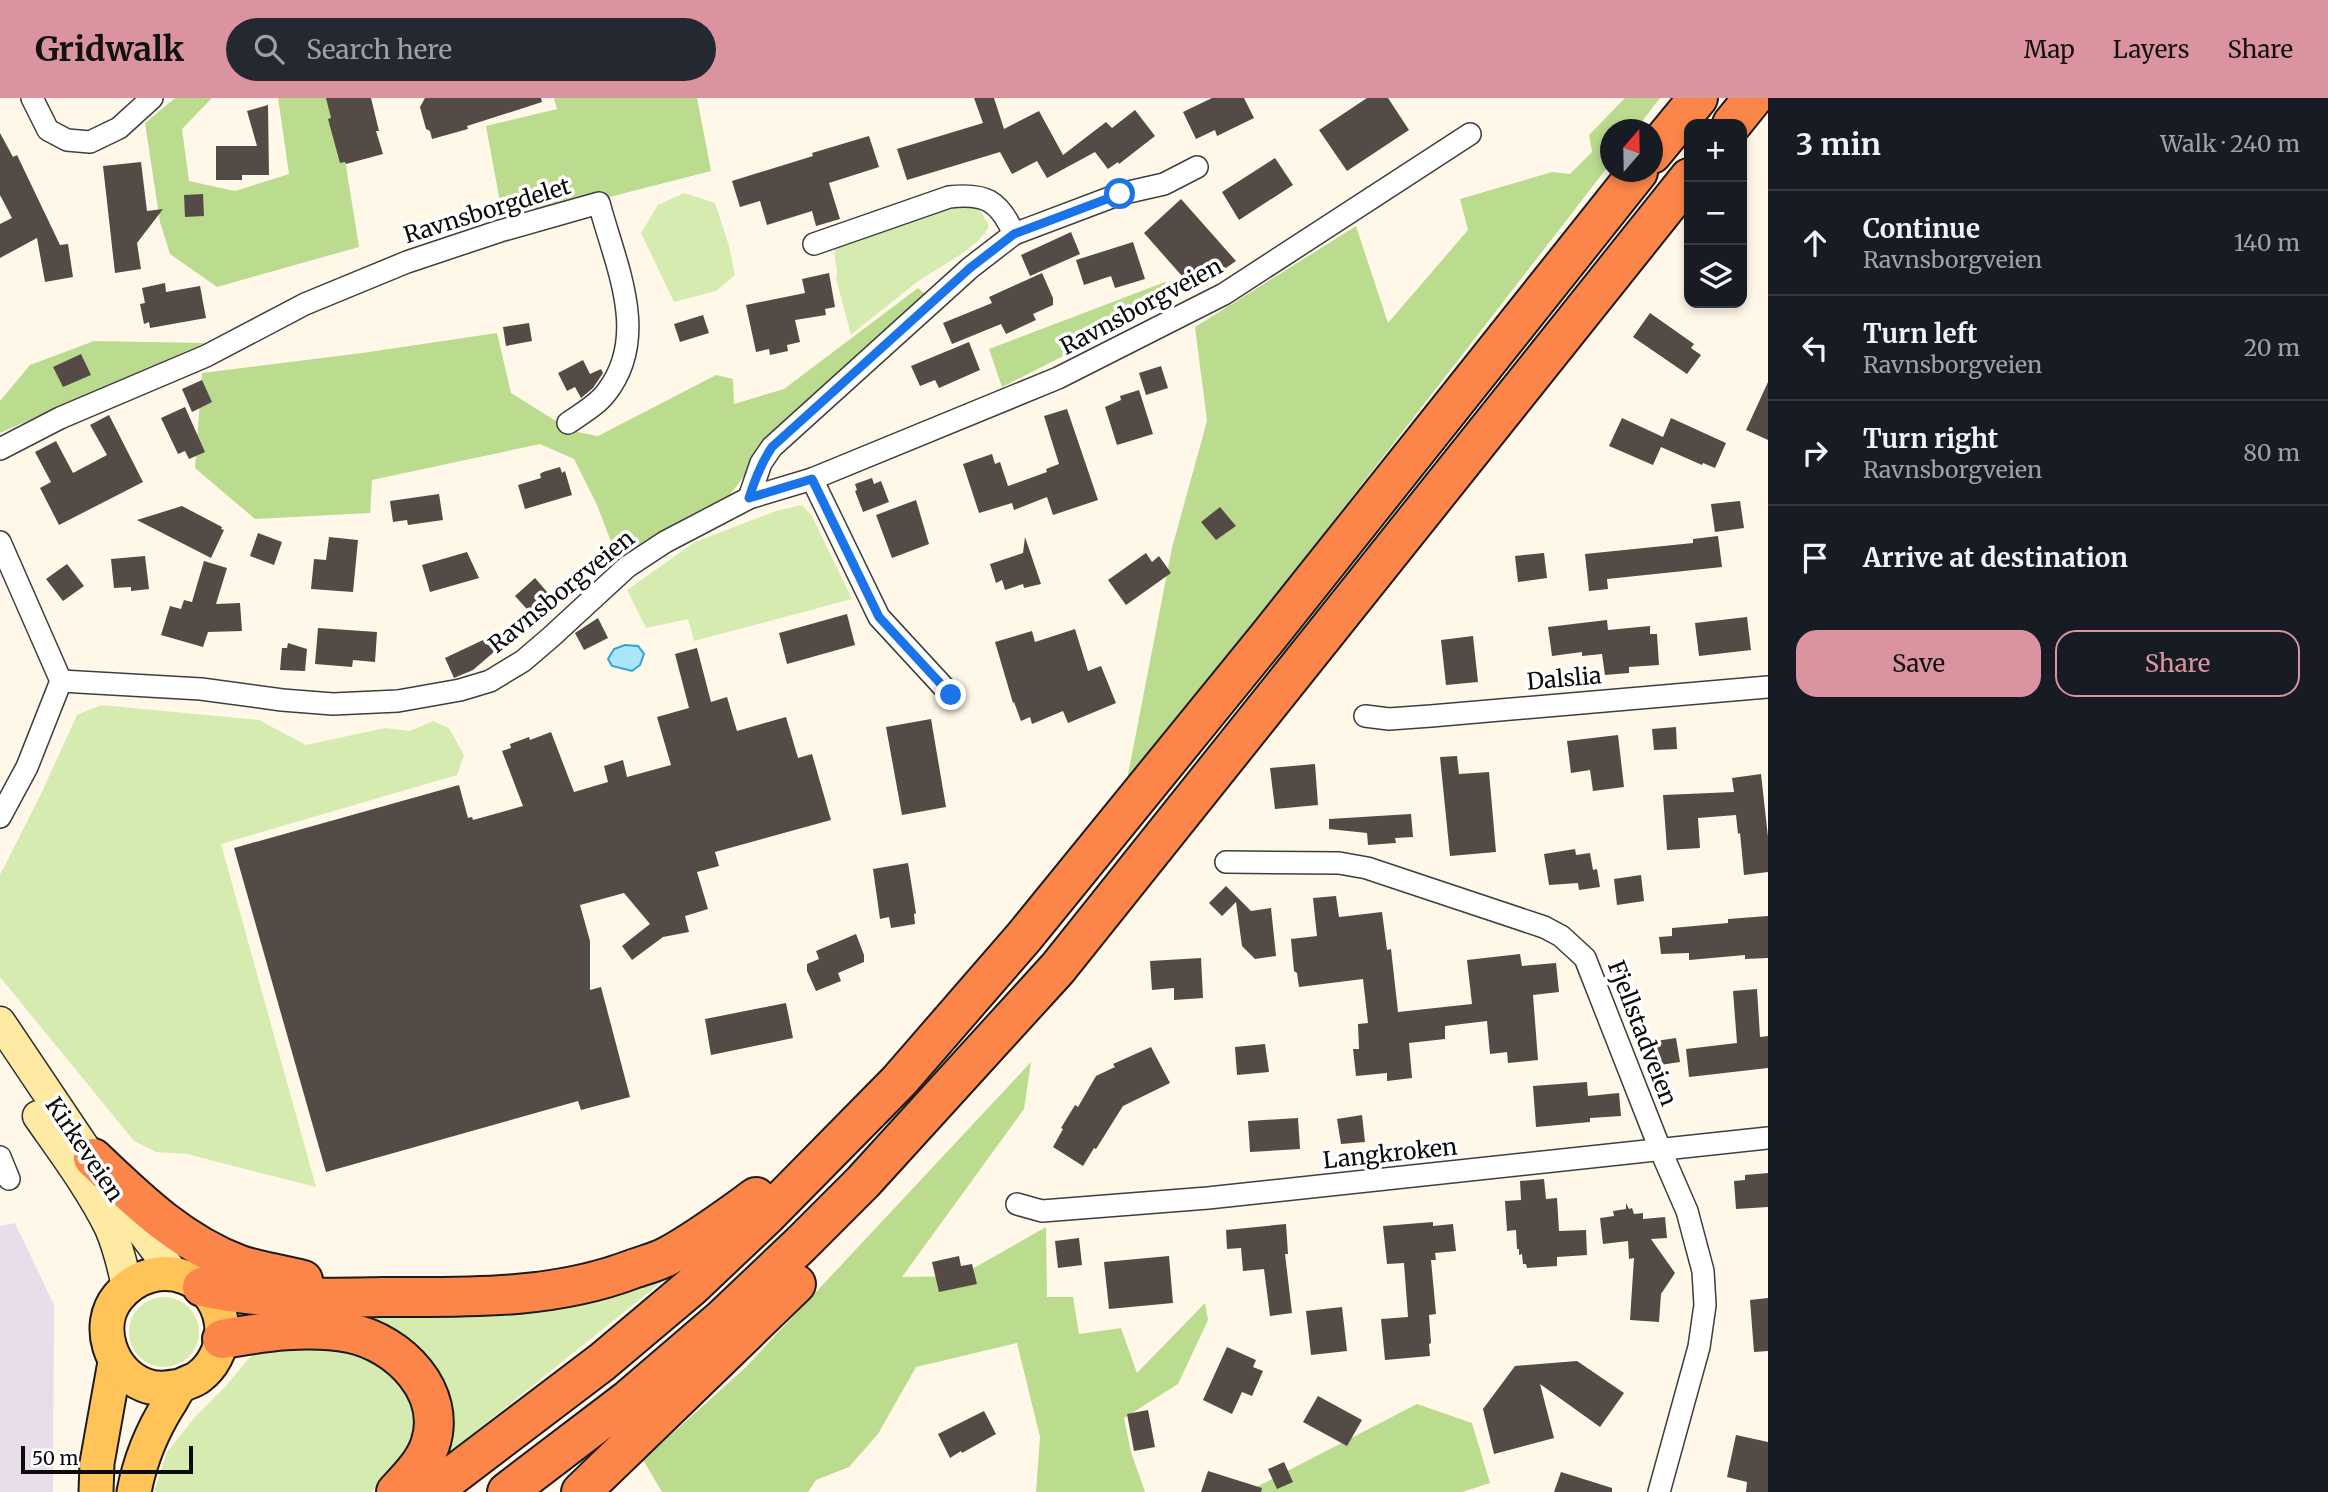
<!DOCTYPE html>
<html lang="en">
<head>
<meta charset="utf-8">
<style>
	body { margin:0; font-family:Merriweather,serif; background:#242831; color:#f1f3f6 }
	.controls { position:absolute; right:21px; top:21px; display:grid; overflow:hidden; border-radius:14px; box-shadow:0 4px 10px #0003 }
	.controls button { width:63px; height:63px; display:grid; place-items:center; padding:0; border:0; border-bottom:2px solid #363941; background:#171b24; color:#f1f3f6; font:35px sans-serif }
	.compass { position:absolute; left:1600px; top:21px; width:63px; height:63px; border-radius:50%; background:#171b24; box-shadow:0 4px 10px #0003; rotate:20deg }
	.scale { position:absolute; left:21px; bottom:18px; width:172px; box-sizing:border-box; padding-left:7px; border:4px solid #0b0b0b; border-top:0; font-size:19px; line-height:24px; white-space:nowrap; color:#0b0b0b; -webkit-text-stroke:5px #fff; paint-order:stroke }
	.stop { position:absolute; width:21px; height:21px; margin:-16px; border:5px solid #1a73e8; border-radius:50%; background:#fff }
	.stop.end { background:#1a73e8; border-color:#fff; box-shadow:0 2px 7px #0008 }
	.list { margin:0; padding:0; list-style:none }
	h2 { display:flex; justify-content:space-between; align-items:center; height:91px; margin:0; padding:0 28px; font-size:30px }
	h2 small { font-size:23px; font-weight:400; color:#9ea1a6 }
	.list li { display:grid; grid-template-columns:46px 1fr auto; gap:21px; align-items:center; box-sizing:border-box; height:105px; padding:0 28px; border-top:2px solid #363941 }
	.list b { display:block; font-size:26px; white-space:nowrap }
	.list p { margin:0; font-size:23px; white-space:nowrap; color:#9ea1a6 }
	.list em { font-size:23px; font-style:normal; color:#9ea1a6 }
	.actions { display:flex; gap:14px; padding:21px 28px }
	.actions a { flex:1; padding:16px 0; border:2px solid #db93a0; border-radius:21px; text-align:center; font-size:24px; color:#db93a0 }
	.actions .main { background:#db93a0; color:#111 }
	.icon { flex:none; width:38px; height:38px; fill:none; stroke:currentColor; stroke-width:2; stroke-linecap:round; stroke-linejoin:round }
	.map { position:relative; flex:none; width:1768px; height:1394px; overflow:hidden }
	header { display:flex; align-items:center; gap:42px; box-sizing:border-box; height:98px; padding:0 35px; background:#db93a0; color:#111 }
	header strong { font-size:33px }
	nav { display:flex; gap:38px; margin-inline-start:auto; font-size:24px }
	.search { width:490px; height:63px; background:#242831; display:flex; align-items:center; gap:18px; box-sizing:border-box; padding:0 24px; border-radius:38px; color:#9ea1a6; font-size:26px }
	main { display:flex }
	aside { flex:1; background:#171b24 }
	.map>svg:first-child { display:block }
	.industrial { fill:#e8deeb }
	.green { fill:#d5ebb0 }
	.forest { fill:#bbdc8f }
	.water { fill:#aae5f9; stroke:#2da5d4; stroke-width:2 }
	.building { fill:#544a46 }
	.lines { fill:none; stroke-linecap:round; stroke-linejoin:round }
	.street-casing { stroke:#3e3e3e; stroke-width:24 }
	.secondary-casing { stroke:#2d2d2d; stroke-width:33 }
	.primary-casing { stroke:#1c1c1c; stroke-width:37 }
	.highway-casing { stroke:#1c1c1c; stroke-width:42 }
	.street { stroke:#fff; stroke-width:21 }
	.secondary { stroke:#ffeaa3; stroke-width:30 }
	.primary { stroke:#ffc358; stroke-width:33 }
	.highway { stroke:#fc8649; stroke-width:38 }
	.route { stroke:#1a73e8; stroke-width:9 }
	.labels { text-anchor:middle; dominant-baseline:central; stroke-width:7; stroke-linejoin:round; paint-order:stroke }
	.street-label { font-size:23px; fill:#0b0b0b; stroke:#fff }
</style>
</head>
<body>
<header>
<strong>Gridwalk</strong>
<div class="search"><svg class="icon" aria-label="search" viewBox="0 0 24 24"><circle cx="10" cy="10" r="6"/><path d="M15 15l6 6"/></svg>Search here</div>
<nav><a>Map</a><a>Layers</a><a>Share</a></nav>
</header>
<main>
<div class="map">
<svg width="1768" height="1394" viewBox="0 0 1768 1394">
	<rect width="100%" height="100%" fill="#fff8e8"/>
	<path class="industrial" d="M15,1125L54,1207L53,1394H0V1128Z"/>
	<g class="green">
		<path d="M684,95L715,105L729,148L735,177L716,193L674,204L641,135L658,107Z"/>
		<path d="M963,107L978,108L989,128C978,151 936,170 916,185C894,202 872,220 851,237L836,181C840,169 831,160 836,147Z"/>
		<path d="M802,407L812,418L852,501L694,543L688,521L646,530L627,492L695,444L776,413Z"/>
		<path d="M101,607L259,622L306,647L385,630L410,633L433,623L449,630L464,657L457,677L221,746L316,1089L187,1056L156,1054L134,1043L0,879V777L40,698L77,617Z"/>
		<path d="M675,1173L444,1359L440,1349L364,1222L366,1217Z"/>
		<circle cx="164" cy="1234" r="35"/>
		<path d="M302,1247C320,1249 349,1250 365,1257C383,1265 404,1282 411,1301C420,1326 406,1363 388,1381C383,1386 377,1390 371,1394H154L167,1354L195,1319L226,1288L250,1259L260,1253Z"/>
	</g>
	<g class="forest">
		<path d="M175,0H212L182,31L189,83L235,93L289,76L278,0H335L359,149L217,189L170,156L160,124L145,25Z"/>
		<path d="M554,0H697L711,73L504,126L486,28L557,11Z"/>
		<path d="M1625,0H1660L1636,31L1610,32V66L1125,692L1172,450L1207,323L1195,229L1356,128L1388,225L1468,132L1460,101L1552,74L1570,76L1592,54L1589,37Z"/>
		<path d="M1165,184L1174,202L1002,289L989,251Z"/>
		<path d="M918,190L926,197L765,343L742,381L728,399L710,411L667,431L622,457H616L597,407L574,361L540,346L372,382L370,415L255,421L195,370L202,275L362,255L497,235L511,295L572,333L598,338L716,277L733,281L734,306L784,291Z"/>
		<path d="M94,243L205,245L0,335V303L30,267Z"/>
		<path d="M1031,964L1024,1011L902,1179L960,1178L1046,1129L1047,1199H1073L1079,1236L1121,1230L1137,1275L1205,1205L1208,1222L1178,1286L1124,1320L1131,1354L1145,1394H1036L1040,1339L1017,1245L916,1269L878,1336L849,1369L816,1382L808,1394H662L643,1362L745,1270Z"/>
		<path d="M1417,1306L1472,1325L1490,1385L1462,1394H1247Z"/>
	</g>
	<path class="water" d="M625,547L638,548L644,556L640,567L632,573L612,568L608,561L614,551Z"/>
	<g class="building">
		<path d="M326,0H371L379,33H376L383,56L346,66L345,64L340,65L328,21L331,20Z"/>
		<path d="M425,0H541L542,4L467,28L468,31L432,41L430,33L426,31L420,9Z"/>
		<path d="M974,0H994L1004,31L1039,13L1063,57L1106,24L1112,30L1135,12L1155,38L1119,66L1118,64L1108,71L1095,54L1047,80L1037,63L1012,76L1000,54L907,82L897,51L983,25Z"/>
		<path d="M1212,0H1244L1254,20L1217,38L1215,32L1196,41L1183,14Z"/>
		<path d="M1367,0H1388L1409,32L1347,73L1319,32Z"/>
		<path d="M268,7L269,77H242V82H216V48H257L247,13Z"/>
		<path d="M0,35L13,59L17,57L60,147L68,146L73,179L45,184L37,140L0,160V126L12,120L0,97Z"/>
		<path d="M869,38L879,69L829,85L840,121L816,128L812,113L767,127L760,103L740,109L732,83L813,58L812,55Z"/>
		<path d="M1275,60L1293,87L1239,122L1222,94Z"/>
		<path d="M141,64L147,113L163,111L137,145L141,171L115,175L103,68Z"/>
		<path d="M203,96L204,118L185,119L184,97Z"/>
		<path d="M1181,101L1236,163L1220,174L1182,178L1144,135Z"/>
		<path d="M1071,134L1080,156L1030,178L1021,157Z"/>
		<path d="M1133,144L1145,181L1115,190L1111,178L1084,187L1076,162Z"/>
		<path d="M829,175L835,209L825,211L826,217L795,222L800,244L787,247L788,253L770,257L769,251L756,254L746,207L805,195L802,181Z"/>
		<path d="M1042,175L1053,200V207L1033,216L1036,222L1006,236L1001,226L952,246L943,225L992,205L989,199Z"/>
		<path d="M165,185L166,194L200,188L206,220L150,230L149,224L144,226L140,206L145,205L142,190Z"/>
		<path d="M1650,215L1694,246L1691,250L1701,257L1687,276L1633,239Z"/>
		<path d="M703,217L709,235L680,244L674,226Z"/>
		<path d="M529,225L532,243L506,248L503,229Z"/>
		<path d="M969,244L980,272L939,290L935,282L920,288L911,268Z"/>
		<path d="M81,256L91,277L63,289L53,269Z"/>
		<path d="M583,262L590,276L601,271L603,275L593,290L581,300L575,289L567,293L558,275Z"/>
		<path d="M1161,268L1168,290L1146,297L1139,275Z"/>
		<path d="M202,282L212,304L192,314L182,291Z"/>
		<path d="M1768,284V342L1746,332Z"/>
		<path d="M1139,292L1153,336L1117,347L1105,309L1121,302L1120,298Z"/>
		<path d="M185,309L205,354L189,361L185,353L178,356L161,320Z"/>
		<path d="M1067,311L1098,402L1053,417L1047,399L1014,412L1012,405L979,415L963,366L992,356L995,366L1000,364L1008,388L1047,374L1046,371L1059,366L1044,318Z"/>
		<path d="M109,317L143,384L59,427L40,390L51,384L35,354L56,343L73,375L107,357L90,327Z"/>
		<path d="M1622,320L1663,339L1671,320L1726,345L1715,370L1703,365L1702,367L1661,349L1653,367L1609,348Z"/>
		<path d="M560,369L562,375L565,373L572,397L525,411L518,387L541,380L540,376L543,374Z"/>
		<path d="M872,380L874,386L881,383L889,404L863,414L855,393L857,392L855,386Z"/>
		<path d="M439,396L443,422L408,427L407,422L393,424L390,403Z"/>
		<path d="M916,402L929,446L892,460L876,417Z"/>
		<path d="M1740,403L1744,430L1715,434L1711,406Z"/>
		<path d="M182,408L222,429L221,431L224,432L211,460L137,422Z"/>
		<path d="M1220,409L1236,428L1216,442L1201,424Z"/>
		<path d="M258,435L282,444L274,467L250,458Z"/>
		<path d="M1718,438L1722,469L1607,481L1608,491L1589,493L1585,456L1693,445V441Z"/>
		<path d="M329,439L358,442L353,494L311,491L314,461L326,462Z"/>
		<path d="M1025,439L1041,486L1024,490L1023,486L1005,492L1002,482L996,485L990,466L1023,455Z"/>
		<path d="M467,454L479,480L430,494L422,467Z"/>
		<path d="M1146,455L1152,464L1159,458L1171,475L1126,507L1108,482Z"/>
		<path d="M1544,455L1547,480L1518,484L1515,458Z"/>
		<path d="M145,458L149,491L131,493V489L114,490L111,461Z"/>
		<path d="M204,463L227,470L216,506L240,505L242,533L208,534L203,549L161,537L170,508L181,511L184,502L192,504Z"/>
		<path d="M67,466L84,488L63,503L46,481Z"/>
		<path d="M535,480L554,502L534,519L515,498Z"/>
		<path d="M847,516L855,547L787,566L779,535Z"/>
		<path d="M1747,519L1751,552L1699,558L1695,525Z"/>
		<path d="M598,520L608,540L584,552L575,535Z"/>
		<path d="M1607,522L1608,532L1650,528V536H1657L1659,567L1629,569V575L1605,577L1602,556L1582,558V554L1552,558L1548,529Z"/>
		<path d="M519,525L522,530L473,572L454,580L445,560Z"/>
		<path d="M318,530L377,534L375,564L353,562L352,569L315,566Z"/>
		<path d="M1075,531L1088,573L1101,568L1116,605L1068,625L1063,613L1032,626L1030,619L1021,623L1014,604L1013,605L995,544L1032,533L1035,544Z"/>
		<path d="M1473,538L1478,584L1446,587L1441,542Z"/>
		<path d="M288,545L307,551L305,573L280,572L282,550H287Z"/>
		<path d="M697,550L711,604L727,599L737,633L786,619L798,660L812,656L831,722L715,754L719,768L697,774L708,811L685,818L689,834L663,839L632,862L622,848L650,826L624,795L580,807L590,843V892L601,889L630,999L581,1012L578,1003L326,1074L234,750L459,687L468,720L472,719L473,722L523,708L502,653L511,650L510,646L529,639L530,642L551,634L574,694L608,684L604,668L623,662L627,679L671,667L657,619L689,610L675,556Z"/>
		<path d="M931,621L946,709L902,717L886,629Z"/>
		<path d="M1676,629L1677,651L1654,652L1652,631Z"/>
		<path d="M1618,637L1624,689L1593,693L1590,672L1571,675L1567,643Z"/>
		<path d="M1457,658L1459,676L1489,674L1496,754L1450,758L1440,659Z"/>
		<path d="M1315,666L1318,707L1275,711L1270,670Z"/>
		<path d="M1761,676L1768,739V774L1744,777L1740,735L1738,736L1736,717L1698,720L1700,750L1667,752L1663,697L1734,694L1732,680Z"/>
		<path d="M1411,716L1413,739L1395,740L1396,745L1368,747L1367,735L1329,731V721Z"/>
		<path d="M1575,751L1576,757L1590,755L1593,772L1597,771L1600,789L1579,792L1578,785L1549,787L1544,756Z"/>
		<path d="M908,765L916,815L914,816L915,826L891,830L889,819L880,821L873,771Z"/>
		<path d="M1641,777L1644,803L1617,807L1614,781Z"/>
		<path d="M1226,788L1251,813L1271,810L1276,858L1255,861L1242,848L1236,804L1222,818L1209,805Z"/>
		<path d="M1336,798L1339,819L1382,814L1387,852L1391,851L1398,914L1472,906L1467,862L1520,856L1522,868L1556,865L1559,894L1533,897L1538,962L1508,965L1507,954L1490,956L1487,923L1445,928V941L1409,945L1412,980L1387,983V975L1356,978L1353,951H1359L1358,926L1368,925L1363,881L1299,889L1297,875L1294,873L1291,841L1317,838L1313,800Z"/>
		<path d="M1768,818V860L1745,861V857L1689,862V855L1661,856L1659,839L1672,838V830L1728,825V821Z"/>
		<path d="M856,836L864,857V864L838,875L841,883L816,893L807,873V866L819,861L816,853Z"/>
		<path d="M1201,860L1203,900L1174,902V890L1152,892L1150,863Z"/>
		<path d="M1757,891L1760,939L1768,938V970L1689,979L1686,951L1737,945L1733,893Z"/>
		<path d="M786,905L793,940L711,957L705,921Z"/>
		<path d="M1676,940L1680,964L1653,968L1649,944Z"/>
		<path d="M1265,946L1269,974L1237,977L1235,949Z"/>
		<path d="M1151,949L1170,985L1123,1008L1096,1051L1094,1050L1083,1068L1053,1049L1063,1031L1061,1030L1075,1007L1078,1009L1096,978L1115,969L1113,966Z"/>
		<path d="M1587,984L1588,998L1619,995L1621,1018L1590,1020V1024L1536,1029L1533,988Z"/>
		<path d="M1362,1017L1365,1044L1341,1046L1337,1021Z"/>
		<path d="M1298,1020L1300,1051L1250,1054L1248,1023Z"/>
		<path d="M1768,1075V1109L1736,1111L1734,1083L1745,1082V1077Z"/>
		<path d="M1544,1081L1546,1101L1557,1100L1559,1133L1586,1132L1587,1157L1557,1159V1168L1527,1170L1526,1166H1523L1522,1156L1519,1157V1151H1517L1516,1132L1507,1133L1505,1103L1521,1102L1520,1083Z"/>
		<path d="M1626,1105L1629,1111L1632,1110L1634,1116L1643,1115V1121L1665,1119L1667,1140L1651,1141L1675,1175L1661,1196L1659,1224L1630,1222L1634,1160L1629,1161L1628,1143L1603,1146L1600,1120L1614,1118L1613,1113L1626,1111Z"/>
		<path d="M1433,1124V1128L1453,1126L1456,1153L1435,1155L1436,1162H1431L1436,1216L1429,1217L1431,1245L1429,1246L1430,1258L1385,1262L1381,1221L1408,1219L1404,1165L1387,1166L1383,1128Z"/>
		<path d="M1286,1126L1288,1156H1285L1292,1215L1270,1218L1264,1171L1243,1173L1241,1150L1227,1151L1226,1132Z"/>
		<path d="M1079,1140L1082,1167L1058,1170L1055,1143Z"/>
		<path d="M959,1158L961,1168L972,1166L977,1186L939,1194L932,1164Z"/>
		<path d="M1169,1158L1173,1205L1109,1211L1104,1164Z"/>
		<path d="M1768,1200V1253L1754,1254L1750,1202Z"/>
		<path d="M1342,1209L1347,1253L1311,1257L1306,1213Z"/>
		<path d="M1227,1249L1256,1262L1253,1269L1263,1273L1252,1298L1242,1294L1232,1316L1203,1302Z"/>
		<path d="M1577,1263L1624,1295L1600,1329L1540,1286L1554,1340L1494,1356L1483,1311L1515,1268Z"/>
		<path d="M1318,1298L1362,1322L1347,1348L1303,1324Z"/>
		<path d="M1148,1312L1155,1349L1134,1353L1127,1316Z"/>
		<path d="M984,1313L996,1336L962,1355L961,1353L950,1360L938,1336Z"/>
		<path d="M1736,1337L1768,1344V1394H1746L1747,1384L1727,1379Z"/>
		<path d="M1284,1364L1293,1384L1277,1391L1268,1371Z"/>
		<path d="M1208,1373L1262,1390L1261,1394H1201Z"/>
		<path d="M1561,1374L1612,1390V1394H1554Z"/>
	</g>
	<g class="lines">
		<g class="street-casing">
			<g id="street">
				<path d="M32,0L48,32L67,42L90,44L119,30L152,0"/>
				<path d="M814,146L949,99C985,95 999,102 1014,136"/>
				<path d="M0,351L60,320L206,258L305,206L407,164L500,133L599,105C615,166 651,238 606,295C597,307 581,316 568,325"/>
				<path d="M812,381L879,519L951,597"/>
				<path d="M749,400L761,365L772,349L970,170L1014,136L1120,96L1164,86L1197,69"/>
				<path d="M0,444L61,583L27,669L0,719"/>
				<path d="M61,583L201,591L282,602L333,606L398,603L460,592L490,583L523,563L551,539L627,469L665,444L749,400L812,381L1058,280L1224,196L1470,36"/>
				<path d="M1365,618L1389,621L1431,618L1768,589"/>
				<path d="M1226,764L1339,765L1367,770L1544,829L1561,838L1585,860L1660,1051L1687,1113L1703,1173L1705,1207L1699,1249L1659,1394"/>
				<path d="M0,1059L9,1081"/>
				<path d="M1017,1106L1042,1113L1208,1100L1768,1040"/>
			</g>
		</g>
		<g class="secondary-casing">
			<g id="secondary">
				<path d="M0,924L131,1119L174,1176"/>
				<path d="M38,1018C63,1054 91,1091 110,1130C118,1149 123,1169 127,1189"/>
			</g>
		</g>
		<g class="primary-casing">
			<g id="primary">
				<path d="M96,1394L97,1365L115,1264"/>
				<path d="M134,1394C140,1362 152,1333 169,1306C173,1300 176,1292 181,1288C186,1284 195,1283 200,1278C212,1269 221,1252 222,1237C224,1178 155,1154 118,1199C95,1227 110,1274 144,1287C156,1292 168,1290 180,1288"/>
			</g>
		</g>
		<g class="highway-casing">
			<g id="highway">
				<path d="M1732,26L1753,0"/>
				<path d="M1652,56L1698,0"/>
				<path d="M93,1060C138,1103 181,1145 240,1167C261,1174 282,1176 303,1182"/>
				<path d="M202,1189C262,1202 321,1200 382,1199C467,1199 552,1202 633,1171C644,1167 657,1164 668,1158C699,1141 727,1120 756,1099"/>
				<path d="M222,1241C264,1234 307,1227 350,1235C399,1245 448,1294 430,1347C424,1365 409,1380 396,1394"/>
				<path d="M431,1394L602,1264L691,1189L767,1117L899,983L1024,839L1268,539L1638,74"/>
				<path d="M507,1394L629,1301L721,1222L801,1146L863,1084L1058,870L1689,80"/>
				<path d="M581,1394L796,1186"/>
			</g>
		</g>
		<use href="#street" class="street"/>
		<use href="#secondary" class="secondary"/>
		<use href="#primary" class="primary"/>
		<use href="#highway" class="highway"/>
	</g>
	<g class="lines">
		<path class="route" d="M951,597L879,519L812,381L749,400C755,381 761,365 772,349L970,170L1014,136L1120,96"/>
	</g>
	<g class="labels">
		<g class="street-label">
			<text transform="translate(487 112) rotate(-17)">Ravnsborgdelet</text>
			<text transform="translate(1141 208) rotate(-28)">Ravnsborgveien</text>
			<text transform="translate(561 493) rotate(-39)">Ravnsborgveien</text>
			<text transform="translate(1564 580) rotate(-5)">Dalslia</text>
			<text transform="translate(1643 935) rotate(69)">Fjellstadveien</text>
			<text transform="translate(85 1051) rotate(56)">Kirkeveien</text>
			<text transform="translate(1390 1055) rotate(-6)">Langkroken</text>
		</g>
	</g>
</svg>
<div class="controls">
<button>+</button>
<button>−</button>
<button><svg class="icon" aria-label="layers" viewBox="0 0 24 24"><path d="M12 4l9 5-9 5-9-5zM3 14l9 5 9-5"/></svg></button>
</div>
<svg class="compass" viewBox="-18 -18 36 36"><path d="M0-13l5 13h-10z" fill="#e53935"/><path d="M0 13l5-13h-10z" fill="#9ea1a6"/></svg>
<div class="scale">50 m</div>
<div class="stop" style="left:1120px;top:96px"></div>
<div class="stop end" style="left:951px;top:597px"></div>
</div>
<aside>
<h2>3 min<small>Walk · 240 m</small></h2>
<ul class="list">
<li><svg class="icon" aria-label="ahead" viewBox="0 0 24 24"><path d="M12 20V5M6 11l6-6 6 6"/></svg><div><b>Continue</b><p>Ravnsborgveien</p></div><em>140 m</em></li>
<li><svg class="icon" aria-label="left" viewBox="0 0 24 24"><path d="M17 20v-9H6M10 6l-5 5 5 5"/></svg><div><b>Turn left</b><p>Ravnsborgveien</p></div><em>20 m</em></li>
<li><svg class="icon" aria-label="right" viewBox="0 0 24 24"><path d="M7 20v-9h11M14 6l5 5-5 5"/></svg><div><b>Turn right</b><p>Ravnsborgveien</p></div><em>80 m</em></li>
<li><svg class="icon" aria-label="arrive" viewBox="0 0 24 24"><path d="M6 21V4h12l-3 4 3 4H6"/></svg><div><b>Arrive at destination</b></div></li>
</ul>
<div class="actions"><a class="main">Save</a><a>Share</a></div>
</aside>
</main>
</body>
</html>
